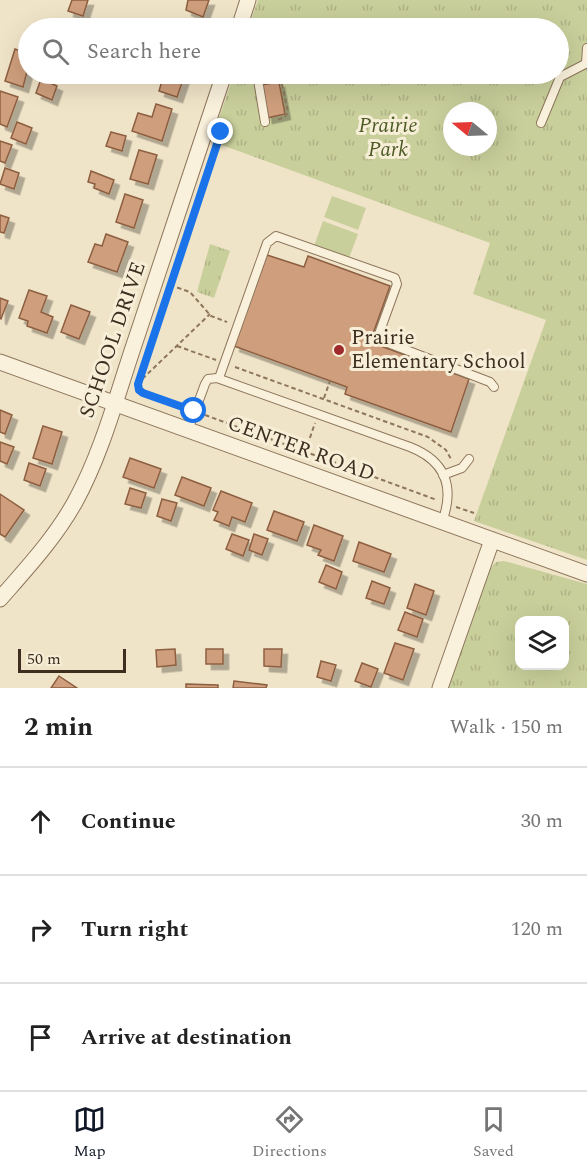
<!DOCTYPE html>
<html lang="en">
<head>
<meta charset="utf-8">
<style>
	body { margin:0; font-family:Spectral,serif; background:#f2f2f2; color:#222 }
	.controls { position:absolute; right:18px; bottom:18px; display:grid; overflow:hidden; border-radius:12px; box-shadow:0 6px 24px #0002 }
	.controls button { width:54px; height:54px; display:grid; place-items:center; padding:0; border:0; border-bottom:2px solid #e0e0e0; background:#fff; color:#222; font:30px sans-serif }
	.compass { position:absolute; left:443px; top:102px; width:54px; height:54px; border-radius:50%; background:#fff; box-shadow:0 6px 24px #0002; rotate:289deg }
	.scale { position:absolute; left:18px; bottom:15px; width:108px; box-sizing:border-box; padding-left:6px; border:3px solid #3d2e20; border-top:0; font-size:16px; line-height:21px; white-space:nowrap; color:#3d2e20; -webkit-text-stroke:4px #f7eed8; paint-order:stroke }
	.stop { position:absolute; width:18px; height:18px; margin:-14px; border:4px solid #1a73e8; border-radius:50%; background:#fff }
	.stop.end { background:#1a73e8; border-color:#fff; box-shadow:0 2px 6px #0008 }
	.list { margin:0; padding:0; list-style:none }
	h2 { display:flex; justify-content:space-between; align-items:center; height:78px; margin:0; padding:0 24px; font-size:26px }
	h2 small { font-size:20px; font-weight:400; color:#767676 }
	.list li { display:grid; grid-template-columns:39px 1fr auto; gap:18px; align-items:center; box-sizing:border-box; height:108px; padding:0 24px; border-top:2px solid #e0e0e0 }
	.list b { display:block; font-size:22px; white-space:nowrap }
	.list em { font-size:20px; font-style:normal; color:#767676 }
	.icon { flex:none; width:33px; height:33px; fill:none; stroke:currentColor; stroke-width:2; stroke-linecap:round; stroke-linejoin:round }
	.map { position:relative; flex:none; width:587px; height:688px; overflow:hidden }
	.search { position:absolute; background:#fff; box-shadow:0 6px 24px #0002; left:18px; right:18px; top:18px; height:66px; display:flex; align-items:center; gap:15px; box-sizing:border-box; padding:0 21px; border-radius:33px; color:#767676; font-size:22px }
	.sheet { height:402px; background:#fff }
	nav { display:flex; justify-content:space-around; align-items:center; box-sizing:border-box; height:84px; border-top:2px solid #e0e0e0; background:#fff; font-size:16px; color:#767676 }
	nav a { display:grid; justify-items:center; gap:3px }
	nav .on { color:#111827 }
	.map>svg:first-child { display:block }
	.grass { fill:#c9cf9b }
	.park { fill:url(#park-tufts); fill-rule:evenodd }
	.building { fill:#cf9f7d; stroke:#8d5f41; stroke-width:1.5; filter:url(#shadow) }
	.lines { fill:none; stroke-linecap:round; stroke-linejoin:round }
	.lane-casing { stroke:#8d765c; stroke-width:10 }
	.street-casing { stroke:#8d765c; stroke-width:17 }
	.path { stroke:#8d765c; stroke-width:2; stroke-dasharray:4.5 3; stroke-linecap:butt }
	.lane { stroke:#faf1dc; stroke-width:8 }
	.street { stroke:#faf1dc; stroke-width:15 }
	.route { stroke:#1a73e8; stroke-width:8 }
	.poi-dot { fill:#9e2a2b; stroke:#f7eed8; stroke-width:2 }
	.labels { text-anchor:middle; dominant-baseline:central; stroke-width:6; stroke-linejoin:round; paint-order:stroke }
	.park-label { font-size:21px; font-style:italic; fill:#4d5a26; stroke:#f7eed8 }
	.poi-label { font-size:21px; fill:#3d2e20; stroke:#f7eed8; text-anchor:start }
	.street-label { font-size:21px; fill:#3d2e20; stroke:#f7eed8 }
</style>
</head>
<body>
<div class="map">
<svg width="587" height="688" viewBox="0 0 587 688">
	<defs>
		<pattern id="park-tufts" width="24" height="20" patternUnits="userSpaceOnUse" patternTransform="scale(1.5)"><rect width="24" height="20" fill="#c9cf9b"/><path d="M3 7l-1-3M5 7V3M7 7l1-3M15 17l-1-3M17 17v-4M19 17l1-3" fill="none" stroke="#aeb285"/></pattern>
		<filter id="shadow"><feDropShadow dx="5.5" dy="5.5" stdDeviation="0" flood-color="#0004"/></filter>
	</defs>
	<rect width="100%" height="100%" fill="#f0e4c8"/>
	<g class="grass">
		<path d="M332,196L366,208L358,230L324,217Z"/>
		<path d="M323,221L358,234L349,258L314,246Z"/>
	</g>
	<g class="park">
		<path d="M258,0H587V560L474,521L546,320L473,294L490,243L211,141L234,74H558V28H248ZM452,111H488V147H452Z"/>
		<path d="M210,244L230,251L214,298L197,292Z"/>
		<path d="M504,561L587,584V688H448L490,569L496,562ZM564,620V666H520V620Z"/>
	</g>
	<g class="building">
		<path d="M72,0H88L83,16L68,11Z"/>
		<path d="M188,0H209L203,17L186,10Z"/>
		<path d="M183,23L198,28H181Z"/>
		<path d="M15,49L28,54V68L23,87L5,81Z"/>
		<path d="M164,74H185L177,97L159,91Z"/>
		<path d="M41,79L57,86L52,100L36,93Z"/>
		<path d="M279,82L285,114L267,118L261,85Z"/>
		<path d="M0,91L18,97L7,127L0,124Z"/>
		<path d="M156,104L172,109L162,141L132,131L138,113L152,117Z"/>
		<path d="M17,122L32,128L26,144L11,138Z"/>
		<path d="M111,132L126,136L122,151L106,146Z"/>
		<path d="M0,141L12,145L5,163L0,161Z"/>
		<path d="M139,150L157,155L148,184L130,179Z"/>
		<path d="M5,168L19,173L14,189L0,184Z"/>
		<path d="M91,171L114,180L109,194L94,188L95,184L88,182Z"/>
		<path d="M125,194L143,200L134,228L116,222Z"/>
		<path d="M0,215L9,218L4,233L0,232Z"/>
		<path d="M106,234L128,242L117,272L88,262L95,244L102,246Z"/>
		<path d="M267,255L304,267L308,256L390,286L370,342L469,379L451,432L345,394L347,387L234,346Z"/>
		<path d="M29,290L47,296L41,312L53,317L47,333L27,326L28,321L19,318Z"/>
		<path d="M0,298L8,301L1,319L0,318Z"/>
		<path d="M71,305L90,312L79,339L61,332Z"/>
		<path d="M0,410L12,415L5,434L0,432Z"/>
		<path d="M43,426L62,432L52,464L33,458Z"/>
		<path d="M0,442L14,447L7,464L0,461Z"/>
		<path d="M130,458L161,469L154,488L123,477Z"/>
		<path d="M29,463L46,469L40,486L24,480Z"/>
		<path d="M182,477L211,488L204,506L175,495Z"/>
		<path d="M130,488L146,493L141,508L125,504Z"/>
		<path d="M221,491L252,503L245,522L232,517L229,526L214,520L218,512L213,510Z"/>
		<path d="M0,494L24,510L5,537L0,534Z"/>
		<path d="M162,499L177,503L171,521L157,516Z"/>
		<path d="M274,511L304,522L297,541L267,530Z"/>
		<path d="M314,525L343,536L334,561L318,555L321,550L307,545Z"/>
		<path d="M232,534L249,540L243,556L226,549Z"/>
		<path d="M254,534L268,539L262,555L249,550Z"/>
		<path d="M359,542L391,554L384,572L353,561Z"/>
		<path d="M326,565L342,572L336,589L319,582Z"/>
		<path d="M372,581L390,588L384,604L366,598Z"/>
		<path d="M415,584L434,591L426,615L407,608Z"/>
		<path d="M405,612L423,619L417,637L398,630Z"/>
		<path d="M395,643L414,649L403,680L384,673Z"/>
		<path d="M175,649L176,665L157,667L156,650Z"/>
		<rect x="206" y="649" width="17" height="15"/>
		<path d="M264,649H282L281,667L264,666Z"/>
		<path d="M321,661L336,665L331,681L317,677Z"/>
		<path d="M362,663L378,669L371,687L355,681Z"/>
		<path d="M59,676L77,688H51Z"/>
		<path d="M234,681L267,685L266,688H233Z"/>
		<path d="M186,684L218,685V688H186Z"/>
	</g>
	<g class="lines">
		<g class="lane-casing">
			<g id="lane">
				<path d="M586,63L587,48"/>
				<path d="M257,74L265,122"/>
				<path d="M541,123L560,77L587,63"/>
				<path d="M219,378L267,243L276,236L395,278L397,284L380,331V340L490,382L494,387"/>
				<path d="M188,430L205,384L208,379L217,378L410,447C446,461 455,487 442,522"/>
				<path d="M443,475L462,468L469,459"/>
			</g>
		</g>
		<g class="street-casing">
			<g id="street">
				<path d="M239,28L248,0"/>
				<path d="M0,362L587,574"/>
				<path d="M0,599C27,568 55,538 75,502C103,451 118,391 137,336C166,249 195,161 224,74"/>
				<path d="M440,688L492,540"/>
			</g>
		</g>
		<g class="path">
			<path d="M270,80H281L288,112L285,117L277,120"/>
			<path d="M170,285L190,292L211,316L227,322"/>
			<path d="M177,346L216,360"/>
			<path d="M235,367L428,437L446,450L452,461"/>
			<path d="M137,384L139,390L143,393L186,408"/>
			<path d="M137,384L210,314"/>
			<path d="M324,398L330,381"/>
			<path d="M205,415L437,500"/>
			<path d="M305,452L315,423"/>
			<path d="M456,507L474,513"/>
		</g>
		<use href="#lane" class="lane"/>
		<use href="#street" class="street"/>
	</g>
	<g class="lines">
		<path class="route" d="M194,411L143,393L139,390L138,384L221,132"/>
	</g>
	<circle class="poi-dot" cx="339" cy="350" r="6"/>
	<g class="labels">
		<g class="park-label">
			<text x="388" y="126">Prairie<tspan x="388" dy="24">Park</tspan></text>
		</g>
		<g class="poi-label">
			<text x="351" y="338">Prairie<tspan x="351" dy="24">Elementary School</tspan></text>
		</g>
		<g class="street-label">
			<text transform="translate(113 340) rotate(-71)">SCHOOL DRIVE</text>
			<text transform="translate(301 449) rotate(20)">CENTER ROAD</text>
		</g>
	</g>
</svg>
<div class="controls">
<button><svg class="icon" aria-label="layers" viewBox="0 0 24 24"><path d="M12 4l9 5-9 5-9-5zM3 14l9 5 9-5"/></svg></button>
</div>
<svg class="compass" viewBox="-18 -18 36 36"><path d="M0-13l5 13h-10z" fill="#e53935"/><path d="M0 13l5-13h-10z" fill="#767676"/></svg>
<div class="scale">50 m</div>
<div class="stop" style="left:194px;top:411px"></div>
<div class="stop end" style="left:221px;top:132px"></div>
<div class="search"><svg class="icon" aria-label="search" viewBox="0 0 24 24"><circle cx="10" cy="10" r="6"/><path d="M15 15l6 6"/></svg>Search here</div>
</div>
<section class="sheet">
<h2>2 min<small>Walk · 150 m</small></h2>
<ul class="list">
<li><svg class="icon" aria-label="ahead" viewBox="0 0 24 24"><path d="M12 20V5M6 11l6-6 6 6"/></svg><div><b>Continue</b></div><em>30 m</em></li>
<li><svg class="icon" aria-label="right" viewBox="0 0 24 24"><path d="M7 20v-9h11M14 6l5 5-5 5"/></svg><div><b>Turn right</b></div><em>120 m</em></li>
<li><svg class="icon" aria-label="arrive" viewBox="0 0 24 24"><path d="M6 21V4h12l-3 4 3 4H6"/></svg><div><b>Arrive at destination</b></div></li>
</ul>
</section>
<nav>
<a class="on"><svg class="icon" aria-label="map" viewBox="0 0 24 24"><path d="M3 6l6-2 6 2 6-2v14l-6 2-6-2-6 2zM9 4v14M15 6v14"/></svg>Map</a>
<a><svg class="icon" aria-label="directions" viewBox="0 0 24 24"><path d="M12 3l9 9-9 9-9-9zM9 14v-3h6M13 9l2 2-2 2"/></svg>Directions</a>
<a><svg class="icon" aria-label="saved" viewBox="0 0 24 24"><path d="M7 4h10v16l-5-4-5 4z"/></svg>Saved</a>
</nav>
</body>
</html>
